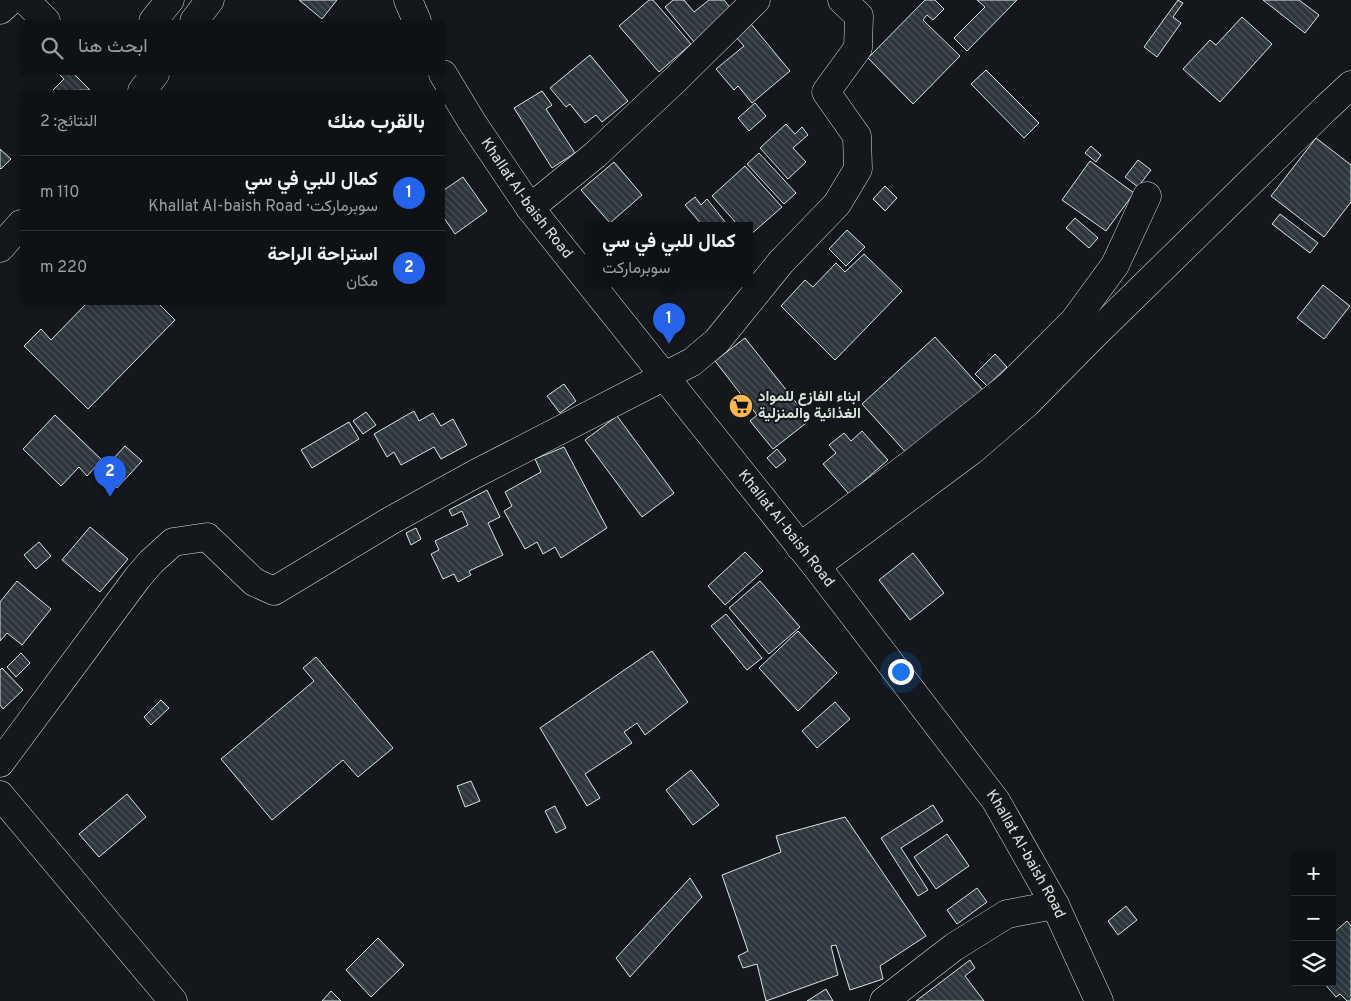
<!DOCTYPE html>
<html lang="ar">
<head>
<meta charset="utf-8">
<style>
	body { margin:0; font-family:Overpass,Vazirmatn,sans-serif; background:#1d2022; color:#f1f3f6; direction:rtl }
	.controls { position:absolute; right:15px; bottom:15px; display:grid; overflow:hidden; border-radius:0px; box-shadow:0 2px 12px #0003 }
	.controls button { width:45px; height:45px; display:grid; place-items:center; padding:0; border:0; border-bottom:1px solid #2f3234; background:#0f1215; color:#f1f3f6; font:25px sans-serif }
	.you { position:absolute; left:900px; top:671px; width:18px; height:18px; margin:-12px; border:4px solid #fff; border-radius:50%; background:#1a73e8; box-shadow:0 0 0 8px #1a73e833 }
	.badge { display:grid; place-items:center; width:32px; height:32px; border-radius:50%; background:#2563eb; color:#fff; font-size:16px; font-weight:700 }
	.pin { position:absolute; translate:-50% -41px; filter:drop-shadow(0 1px 2px #0008) }
	.pin::after { content:''; position:absolute; top:26px; width:18px; height:15px; background:inherit; clip-path:polygon(0 0,100% 0,50% 100%) }
	.popup { position:absolute; left:585px; top:222px; width:168px; height:65px; box-sizing:border-box; display:grid; place-content:center; border-radius:0px; background:#0f1215; filter:drop-shadow(0 1px 4px #0005); font-size:16px; white-space:nowrap; color:#9b9ea0 }
	.popup b { font-size:19px; color:#f1f3f6 }
	.popup::after { content:''; position:absolute; left:50%; top:100%; margin-left:-10px; border:10px solid transparent; border-top-color:#0f1215 }
	.list { margin:0; padding:0; list-style:none }
	h2 { display:flex; justify-content:space-between; align-items:center; height:65px; margin:0; padding:0 20px; font-size:21px }
	h2 small { font-size:16px; font-weight:400; color:#9b9ea0 }
	.list li { display:grid; grid-template-columns:32px 1fr auto; gap:15px; align-items:center; box-sizing:border-box; height:75px; padding:0 20px; border-top:1px solid #2f3234 }
	.list b { display:block; font-size:19px; white-space:nowrap }
	.list p { margin:0; font-size:16px; white-space:nowrap; color:#9b9ea0 }
	.list em { font-size:16px; font-style:normal; color:#9b9ea0 }
	.icon { flex:none; width:28px; height:28px; fill:none; stroke:currentColor; stroke-width:2; stroke-linecap:round; stroke-linejoin:round }
	.map { position:relative; flex:none; width:1351px; height:1001px; overflow:hidden; direction:ltr }
	.search { position:absolute; background:#0f1215; box-shadow:0 2px 12px #0003; left:20px; top:20px; width:425px; height:55px; display:flex; align-items:center; gap:12px; box-sizing:border-box; padding:0 18px; border-radius:0px; color:#9b9ea0; font-size:19px }
	.panel { position:absolute; background:#0f1215; box-shadow:0 2px 12px #0003; left:20px; top:90px; width:425px; height:215px; border-radius:0px; direction:rtl }
	.map>svg:first-child { display:block }
	.building { fill:url(#building-back-hatch); stroke:#d8e6dc }
	.lines { fill:none; stroke-linecap:round; stroke-linejoin:round }
	.minor-casing { stroke:#d8e6dc; stroke-width:29 }
	.minor { stroke:#14181c; stroke-width:28 }
	.labels { text-anchor:middle; dominant-baseline:central; stroke-width:4; stroke-linejoin:round; paint-order:stroke }
	.street-label { font-size:15px; fill:#d8e6dc; stroke:#14181c }
	.poi-label { font-size:15px; font-weight:bold; fill:#d8e6dc; stroke:#14181c; text-anchor:start }
</style>
</head>
<body>
<div class="map">
<svg width="1351" height="1001" viewBox="0 0 1351 1001">
	<defs>
		<pattern id="building-back-hatch" width="6" height="6" patternUnits="userSpaceOnUse" patternTransform="scale(1.25)"><rect width="6" height="6" fill="#2c363c"/><path d="M-1 5l2 2M0 0l6 6M5-1l2 2" fill="none" stroke="#4a5358"/></pattern>
	</defs>
	<rect width="100%" height="100%" fill="#14181c"/>
	<g class="building">
		<path d="M299,0H337L322,19Z"/>
		<path d="M649,0H653L691,44L659,72L619,26Z"/>
		<path d="M673,0H684L694,12L709,0H724L732,10L694,42L665,7Z"/>
		<path d="M925,0H935L944,9L933,20L927,15L923,20L960,56L913,104L868,58Z"/>
		<path d="M977,0H1017L967,51L954,38L985,7Z"/>
		<path d="M1178,0L1183,3L1173,17L1181,23L1157,57L1144,47Z"/>
		<path d="M1263,0H1299L1319,15L1305,33Z"/>
		<path d="M1242,17L1272,44L1220,102L1183,69L1210,40L1216,45Z"/>
		<path d="M751,24L790,71L752,103L738,86L734,90L716,69L744,46L736,37Z"/>
		<path d="M590,55L628,101L602,122L596,115L585,123L570,104L566,107L550,88Z"/>
		<path d="M986,70L1039,123L1024,138L971,84Z"/>
		<path d="M59,74H74L90,90L52,91L64,79Z"/>
		<path d="M542,91L552,105L546,109L575,153L552,168L514,108Z"/>
		<path d="M755,103L766,116L749,131L738,118Z"/>
		<path d="M786,124L795,134L802,127L808,135L793,148L806,162L788,179L760,148Z"/>
		<path d="M1316,138L1351,165V202L1324,237L1271,196Z"/>
		<path d="M1091,146L1101,155L1096,162L1085,153Z"/>
		<path d="M0,149L11,159L1,169L0,168Z"/>
		<path d="M759,153L796,193L784,204L747,164Z"/>
		<path d="M1138,160L1151,170L1138,187L1125,177Z"/>
		<path d="M1090,161L1134,193L1106,231L1062,200Z"/>
		<path d="M614,162L642,195L610,223L581,190Z"/>
		<path d="M745,166L782,207L749,236V225H738L712,196Z"/>
		<path d="M463,177L487,211L455,234L444,218V190Z"/>
		<path d="M885,186L897,198L885,211L873,199Z"/>
		<path d="M695,197L701,205L707,199L726,223L723,225H713L712,223L709,225H702L685,205Z"/>
		<path d="M1280,214L1318,243L1310,253L1272,224Z"/>
		<path d="M1075,218L1098,238L1089,248L1066,228Z"/>
		<path d="M847,230L865,247L846,266L829,249Z"/>
		<path d="M864,254L902,291L835,360L781,306L805,280L813,287L836,263L845,272Z"/>
		<path d="M1323,285L1350,306L1324,339L1297,318Z"/>
		<path d="M86,304H159L175,320L88,409L24,346L41,329L51,340Z"/>
		<path d="M935,337L983,390L910,457L862,404Z"/>
		<path d="M745,338L810,420L773,449L750,421L757,415L715,361Z"/>
		<path d="M995,354L1007,367L987,386L975,374Z"/>
		<path d="M564,384L576,401L560,413L547,396Z"/>
		<path d="M414,411L419,421L433,413L441,426L453,419L467,445L441,459L434,447L401,465L394,452L387,457L374,434Z"/>
		<path d="M366,412L376,425L363,434L353,421Z"/>
		<path d="M55,415L102,460L87,476L79,467L61,486L23,449Z"/>
		<path d="M617,416L674,493L642,517L585,440Z"/>
		<path d="M349,422L359,439L312,468L301,450Z"/>
		<path d="M862,431L888,460L849,494L823,464L836,453L829,445L844,433L851,441Z"/>
		<path d="M125,446L142,461L117,488L100,473Z"/>
		<path d="M564,447L607,528L561,558L555,547L543,554L537,542L525,549L504,511L512,506L505,492L541,472L535,459Z"/>
		<path d="M777,449L786,460L776,468L767,458Z"/>
		<path d="M487,490L500,517L488,523L503,555L469,571L471,575L458,582L454,574L443,579L431,554L439,550L435,541L468,525L462,511L452,516L449,510Z"/>
		<path d="M90,527L128,559L100,592L62,560Z"/>
		<path d="M416,528L421,539L411,545L406,533Z"/>
		<path d="M39,542L51,556L36,569L24,555Z"/>
		<path d="M745,552L763,571L725,605L708,586Z"/>
		<path d="M913,553L944,593L910,620L879,580Z"/>
		<path d="M17,581L51,609L22,645L7,633L0,641V602Z"/>
		<path d="M760,581L800,627L769,654L729,608Z"/>
		<path d="M726,614L762,658L747,670L711,626Z"/>
		<path d="M798,631L837,673L798,711L759,668Z"/>
		<path d="M652,651L688,702L645,735L637,723L624,732L632,743L585,774L600,798L587,806L540,728Z"/>
		<path d="M21,653L30,663L16,677L7,667Z"/>
		<path d="M316,657L393,748L358,777L343,760L272,820L221,759L314,681L303,668Z"/>
		<path d="M2,668L23,690L3,709L0,705V670Z"/>
		<path d="M161,700L169,708L151,725L144,717Z"/>
		<path d="M835,702L850,719L817,748L802,731Z"/>
		<path d="M691,770L719,805L693,825L666,790Z"/>
		<path d="M471,781L480,801L465,807L457,786Z"/>
		<path d="M127,794L146,817L99,857L79,834Z"/>
		<path d="M933,805L943,821L901,848L928,890L918,896L881,838Z"/>
		<path d="M555,806L566,828L556,833L545,811Z"/>
		<path d="M845,817L926,936L880,966L883,979L850,990L836,945L831,946L838,975L766,1001L757,964L743,968L738,956L748,951L722,875L781,852L776,836Z"/>
		<path d="M947,834L969,866L936,889L914,857Z"/>
		<path d="M690,878L702,897L630,977L616,958Z"/>
		<path d="M977,888L987,902L957,924L947,910Z"/>
		<path d="M1126,906L1137,920L1118,935L1108,921Z"/>
		<path d="M1347,921L1351,926V1001H1347L1340,994L1336,997L1323,982H1332V934Z"/>
		<path d="M378,938L404,965L371,997L346,970Z"/>
		<path d="M970,960L975,968L965,976L984,1001H916Z"/>
		<path d="M826,989L833,1001H807Z"/>
		<path d="M331,991L341,1001H322Z"/>
	</g>
	<g class="lines">
		<g class="minor-casing">
			<g id="minor">
				<path d="M25,0L46,21"/>
				<path d="M408,0L417,21"/>
				<path d="M0,10L11,0"/>
				<path d="M153,21L170,0"/>
				<path d="M194,21L210,0"/>
				<path id="s1" d="M443,74L472,122L530,208L816,566L996,801L1055,905L1099,1001"/>
				<path d="M142,91L155,74"/>
				<path d="M530,208L595,155L675,80L756,0"/>
				<path d="M0,248L21,224"/>
				<path d="M800,547L915,461L1009,386L1074,321L1115,265L1147,196"/>
				<path d="M816,566L971,451L1027,403L1091,338L1325,109L1351,85"/>
				<path d="M0,763L138,577L151,562L173,542L207,537L254,582L274,591L390,521L475,474L692,362L717,341L781,262L837,204L858,169L857,136L826,92L858,48L859,16L842,0"/>
				<path d="M0,795L173,1001"/>
				<path d="M884,1001L954,947L1007,914L1055,905"/>
			</g>
		</g>
		<use href="#minor" class="minor"/>
	</g>
	<defs>
		<g id="supermarket-disc" transform="scale(1.25)"><circle r="9.5" fill="#ffb74d" stroke="#14181c"/><path d="M-6-5.5h2.5l.6 2H6L4.5 2H-2.5L-4.4-4H-6ZM-1.5 3.2a1.3 1.3 0 1 0 .1 0ZM3 3.2a1.3 1.3 0 1 0 .1 0Z" fill="#111"/></g>
	</defs>
	<g fill-rule="evenodd">
		<use href="#supermarket-disc" x="741" y="406"/>
	</g>
	<g class="labels">
		<g class="street-label">
			<text stroke="none"><textPath href="#s1" startOffset="150">Khallat Al-baish Road</textPath></text>
			<text stroke="none"><textPath href="#s1" startOffset="570">Khallat Al-baish Road</textPath></text>
			<text stroke="none"><textPath href="#s1" startOffset="975">Khallat Al-baish Road</textPath></text>
		</g>
		<g class="poi-label">
			<text x="758" y="397">ابناء الفازع للمواد<tspan x="758" dy="17">الغذائية والمنزلية</tspan></text>
		</g>
	</g>
</svg>
<div class="controls">
<button>+</button>
<button>−</button>
<button><svg class="icon" aria-label="layers" viewBox="0 0 24 24"><path d="M12 4l9 5-9 5-9-5zM3 14l9 5 9-5"/></svg></button>
</div>
<div class="you"></div>
<div class="pin badge" style="left:669px;top:344px">1</div>
<div class="popup"><b>كمال للبي في سي</b>سوبرماركت</div>
<div class="pin badge" style="left:110px;top:497px">2</div>
<div class="search"><svg class="icon" aria-label="search" viewBox="0 0 24 24"><circle cx="10" cy="10" r="6"/><path d="M15 15l6 6"/></svg>ابحث هنا</div>
<section class="panel">
<h2>بالقرب منك<small>النتائج: 2</small></h2>
<ul class="list">
<li><span class="badge">1</span><div><b>كمال للبي في سي</b><p>سوبرماركت · Khallat Al-baish Road</p></div><em>110 m</em></li>
<li><span class="badge">2</span><div><b>استراحة الراحة</b><p>مكان</p></div><em>220 m</em></li>
</ul>
</section>
</div>
</body>
</html>
